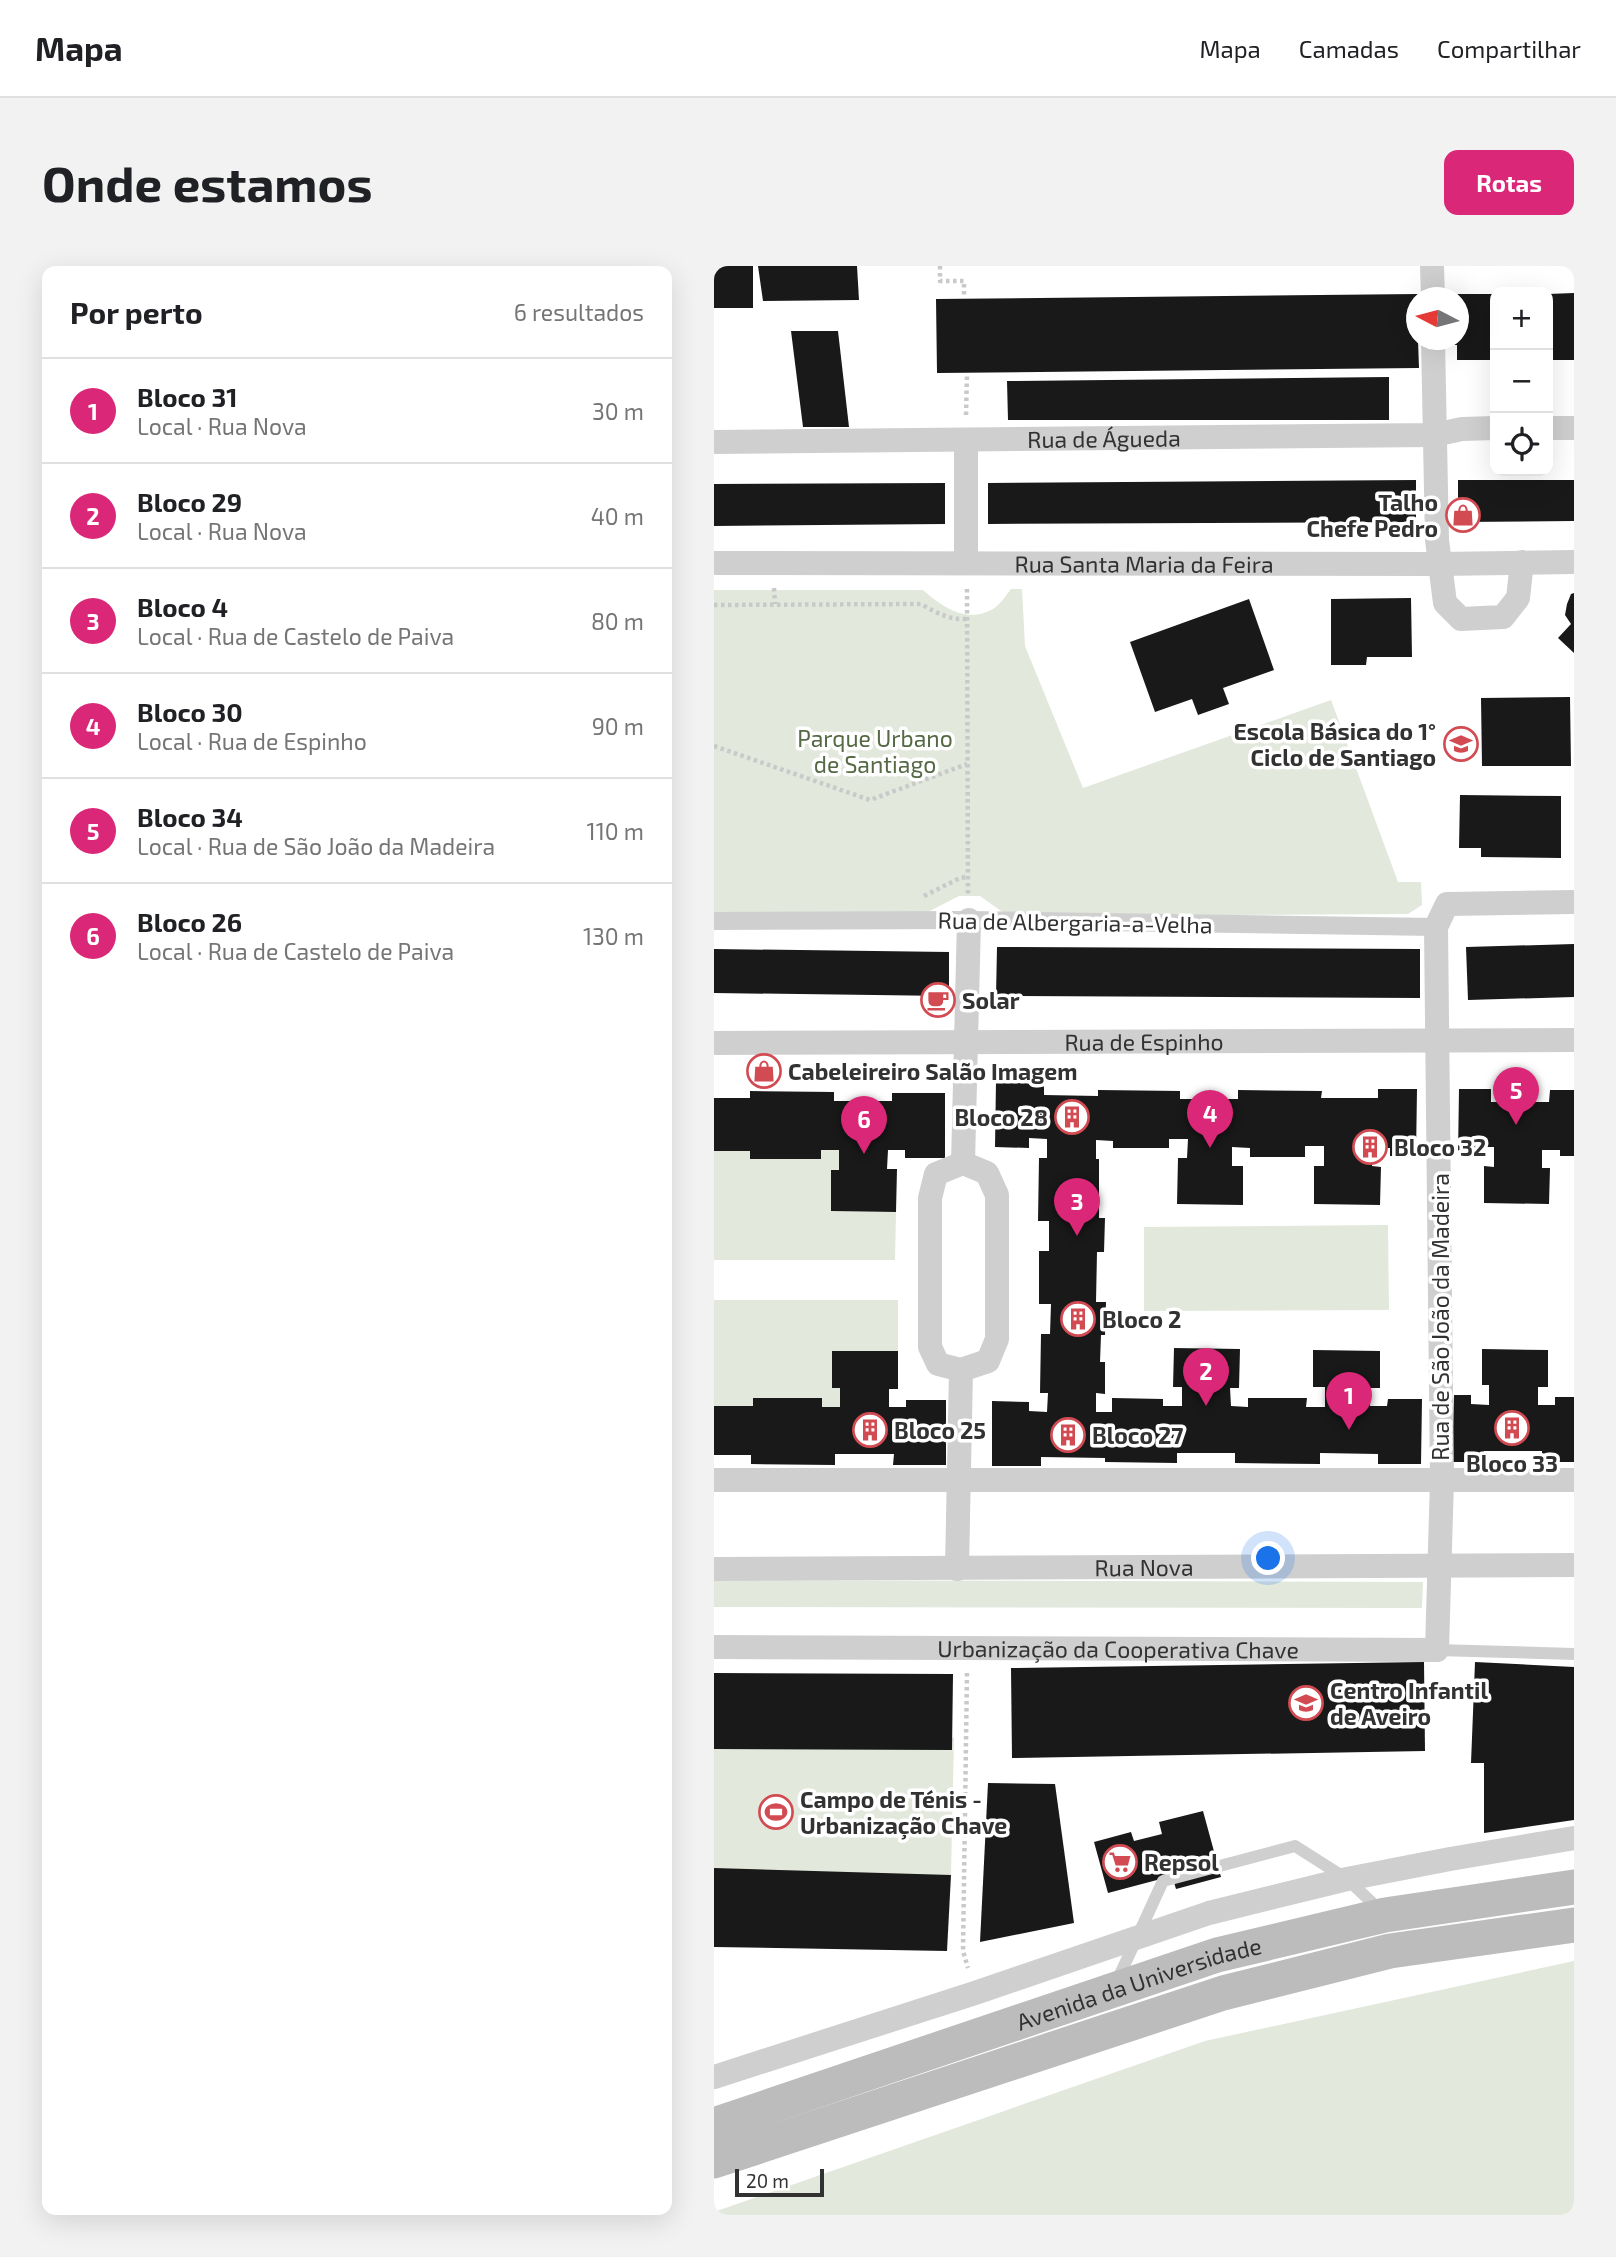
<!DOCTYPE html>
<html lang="pt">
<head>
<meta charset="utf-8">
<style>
	body { margin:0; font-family:"Exo 2",sans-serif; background:#f2f2f2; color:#202124 }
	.controls { position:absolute; right:21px; top:21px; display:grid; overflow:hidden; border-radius:14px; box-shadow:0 7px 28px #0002 }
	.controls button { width:63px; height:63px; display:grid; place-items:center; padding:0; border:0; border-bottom:2px solid #e0e0e0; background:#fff; color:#202124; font:35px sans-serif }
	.compass { position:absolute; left:692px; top:21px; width:63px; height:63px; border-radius:50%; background:#fff; box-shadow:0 7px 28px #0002; rotate:276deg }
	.scale { position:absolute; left:21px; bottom:18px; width:89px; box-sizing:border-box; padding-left:7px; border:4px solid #323232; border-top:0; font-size:19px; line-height:24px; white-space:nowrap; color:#323232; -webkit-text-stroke:5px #fff; paint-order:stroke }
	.you { position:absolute; left:555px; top:1293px; width:24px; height:24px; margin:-18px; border:5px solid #fff; border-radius:50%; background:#1a73e8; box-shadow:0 0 0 10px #1a73e833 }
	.badge { display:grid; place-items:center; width:46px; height:46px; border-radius:50%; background:#db2777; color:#fff; font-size:23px; font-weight:700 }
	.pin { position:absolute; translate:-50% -58px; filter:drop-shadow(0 2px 4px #0008) }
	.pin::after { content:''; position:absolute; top:37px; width:24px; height:21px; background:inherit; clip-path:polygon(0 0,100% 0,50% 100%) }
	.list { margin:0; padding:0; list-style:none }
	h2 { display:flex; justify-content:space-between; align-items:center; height:91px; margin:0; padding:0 28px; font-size:30px }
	h2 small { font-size:23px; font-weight:400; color:#757577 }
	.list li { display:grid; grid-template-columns:46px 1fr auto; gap:21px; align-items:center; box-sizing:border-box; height:105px; padding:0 28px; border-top:2px solid #e0e0e0 }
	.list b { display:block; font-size:26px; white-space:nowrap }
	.list p { margin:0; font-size:23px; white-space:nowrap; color:#757577 }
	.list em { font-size:23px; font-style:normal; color:#757577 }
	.icon { flex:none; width:38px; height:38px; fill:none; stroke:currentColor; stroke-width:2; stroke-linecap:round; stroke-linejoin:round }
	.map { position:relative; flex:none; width:860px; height:1949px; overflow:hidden; border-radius:14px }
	header { display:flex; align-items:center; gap:42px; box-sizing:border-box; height:98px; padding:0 35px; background:#fff; border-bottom:2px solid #e0e0e0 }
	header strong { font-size:33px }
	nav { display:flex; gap:38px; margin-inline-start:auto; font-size:24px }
	.intro { display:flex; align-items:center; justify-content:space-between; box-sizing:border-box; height:168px; padding:0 42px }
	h1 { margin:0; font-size:49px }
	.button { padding:18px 32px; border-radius:14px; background:#db2777; color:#fff; font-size:24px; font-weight:700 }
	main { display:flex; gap:42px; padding:0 42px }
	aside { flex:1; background:#fff; border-radius:14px; box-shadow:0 7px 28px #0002 }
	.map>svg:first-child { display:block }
	.green { fill:#e2e8dc }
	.building { fill:#191919 }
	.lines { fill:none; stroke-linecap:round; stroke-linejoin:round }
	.path { stroke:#c9c9c9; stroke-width:4.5; stroke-dasharray:3.5 3.5; stroke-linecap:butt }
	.service { stroke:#cfcfcf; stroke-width:12 }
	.pedestrian { stroke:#cfcfcf; stroke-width:18 }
	.minor { stroke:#cfcfcf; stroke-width:24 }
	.secondary { stroke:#bcbcbc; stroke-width:35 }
	.labels { text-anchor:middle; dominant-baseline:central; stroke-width:7; stroke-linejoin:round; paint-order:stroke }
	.street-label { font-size:23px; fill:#323232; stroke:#fff }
	.poi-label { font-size:23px; font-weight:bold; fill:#323232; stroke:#fff; text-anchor:start }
	.park-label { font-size:23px; fill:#556944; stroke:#fff }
</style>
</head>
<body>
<header>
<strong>Mapa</strong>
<nav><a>Mapa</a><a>Camadas</a><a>Compartilhar</a></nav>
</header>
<div class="intro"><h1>Onde estamos</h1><a class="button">Rotas</a></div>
<main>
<aside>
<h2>Por perto<small>6 resultados</small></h2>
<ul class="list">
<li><span class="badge">1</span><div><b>Bloco 31</b><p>Local · Rua Nova</p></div><em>30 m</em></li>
<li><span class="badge">2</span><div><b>Bloco 29</b><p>Local · Rua Nova</p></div><em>40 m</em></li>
<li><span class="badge">3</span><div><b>Bloco 4</b><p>Local · Rua de Castelo de Paiva</p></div><em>80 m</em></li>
<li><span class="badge">4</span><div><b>Bloco 30</b><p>Local · Rua de Espinho</p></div><em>90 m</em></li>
<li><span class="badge">5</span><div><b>Bloco 34</b><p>Local · Rua de São João da Madeira</p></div><em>110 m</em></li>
<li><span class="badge">6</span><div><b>Bloco 26</b><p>Local · Rua de Castelo de Paiva</p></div><em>130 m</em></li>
</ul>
</aside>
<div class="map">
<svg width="860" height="1949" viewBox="0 0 860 1949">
	<rect width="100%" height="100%" fill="#fff"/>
	<g class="green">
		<path d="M297,323H308L311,380L369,522L617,434L684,616H707L708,639L694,648L294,650L266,630H245L212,647L0,649V324H209C228,341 253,358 279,343C286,339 292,329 297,323Z"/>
		<path d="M107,884H125V904H117V945L182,946L181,994H0V885H36L37,893H106Z"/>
		<path d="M674,959L675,1044L430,1045V961Z"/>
		<path d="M0,1034H184V1085H119L118,1122H126V1141H108L107,1132H40L39,1140H0Z"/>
		<path d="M0,1314L709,1316L708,1342L0,1341Z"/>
		<path d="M240,1472L237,1609H0V1476Z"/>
		<path d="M860,1695V1949H0V1946L491,1775Z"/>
	</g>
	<g class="building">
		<rect x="0" y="0" width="39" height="42"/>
		<path d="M44,0H143L145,34L49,35Z"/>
		<path d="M860,27V94H834V28Z"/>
		<path d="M704,28L702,74H704L705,102L223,107L222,33Z"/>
		<path d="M743,28H781V94H743V79H737V74H744Z"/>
		<path d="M77,65H124L135,161H89Z"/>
		<path d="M675,111V154H294L293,115Z"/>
		<path d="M702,214V256L274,258V217Z"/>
		<path d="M744,214H860V255L744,256Z"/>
		<path d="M231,217V258L0,260V218Z"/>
		<path d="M860,327V387L844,372L857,358L851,349L853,338L857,328Z"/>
		<path d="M697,332L698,391H653L652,399H617V333Z"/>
		<path d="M535,333L560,404L509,422L515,438L484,449L478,433L441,446L416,376Z"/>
		<path d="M856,431L857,500H768L767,432Z"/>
		<path d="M746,529L847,530V592L767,591V582H745Z"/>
		<path d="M860,678V731L754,734L752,681Z"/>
		<path d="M283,681L706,683V732L282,730Z"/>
		<path d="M0,683L235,686V730L0,727Z"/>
		<path d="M282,815L330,816V829L384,830V824L466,825V833H524V824L608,825L607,832H664V823H703L702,890H676V882H659L658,900L667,901L666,939L600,938V900H610V880H591V891H536V882L518,881V900H529V939L463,938L464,892H473L474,873H455V882H399V875L382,874V893H385V952H391L390,986H383L382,1036H392L391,1069H387L386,1096H391V1128L382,1127V1146H398V1132L449,1133V1140H468V1121H459L460,1082L526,1083L525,1122H516L517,1140L534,1141V1132H593L592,1141H611V1121H599V1084L666,1085V1122H656V1140H673L674,1133H708L707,1198H664V1188L606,1187V1198L521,1197V1187H463V1197L391,1196V1192L327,1191V1200H278V1135L315,1136V1145L333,1146L334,1127H326L327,1068H336L337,1038H325V985H335V955H324L325,892H333V873L315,872V882L281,881Z"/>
		<path d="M745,823H777V836H835L836,824H860V890H846V884H828V902H836L835,938L770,937V900L780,901V881H762L761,890H744Z"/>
		<path d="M36,825L120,826V835H178V827H231V892H191V884H174L173,903H183L182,946L117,945V904H125V884H107V893H36V885H0V832H36Z"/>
		<path d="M768,1083L834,1084V1121H824V1139H841V1131H860V1196H828V1185H770V1196H738L740,1129H757V1138L775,1139V1119H768Z"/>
		<path d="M118,1085H184V1123H175V1141H192V1134H232V1199H179L180,1188H121V1199L37,1198V1189H0V1140H39V1132H108V1141H126V1122H118Z"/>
		<path d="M710,1396L711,1485L298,1492L297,1402Z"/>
		<path d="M761,1396L860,1401V1554L770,1567V1497H757Z"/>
		<path d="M0,1407L239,1408L238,1484L0,1483Z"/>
		<path d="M274,1517L341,1518L360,1657L266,1676Z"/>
		<path d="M489,1545L507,1611L462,1623L458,1610L394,1627L380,1576L417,1566L420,1575L448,1568L445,1556Z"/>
		<path d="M0,1602L237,1609L233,1685L0,1681Z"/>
	</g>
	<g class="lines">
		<g class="path">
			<path d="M226,0V15H250V29"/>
			<path d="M252,149L253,108"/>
			<path d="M60,322L61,338"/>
			<path d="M253,323L254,629"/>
			<path d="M0,339L207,338C223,347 235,354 253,353"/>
			<path d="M0,480L156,534L253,498"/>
			<path d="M210,630L246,612L254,611"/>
			<path d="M253,1407L249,1685L254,1702"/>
		</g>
		<g class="service">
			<path d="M723,1384L860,1388"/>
			<path d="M403,1715L449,1615L581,1580L633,1613L668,1646"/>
		</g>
		<path class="pedestrian" d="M0,655L255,654L722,661"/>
		<g class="minor">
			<path d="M718,0L719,32"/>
			<path d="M719,74L723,274L731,337L747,353L789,351L804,332L808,296"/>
			<path d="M834,162H860"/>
			<path d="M252,174V297"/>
			<path id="s1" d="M0,176L720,169L748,163L781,162"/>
			<path id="s2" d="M0,297L725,298L860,296"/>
			<path id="s3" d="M0,777L860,774"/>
			<path d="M249,897L273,907L283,929V1073L274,1095L247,1104L224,1098L216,1081V932L222,908Z"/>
			<path d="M249,897L255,654"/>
			<path d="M0,1214H860"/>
			<path id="s4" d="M0,1303L860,1299"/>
			<path d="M243,1303L247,1104"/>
			<path id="s5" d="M0,1381L723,1384L728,1214L722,661L733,638L860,636"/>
			<path d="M0,1811L261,1727L495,1647L633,1613L736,1593L860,1572"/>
		</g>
		<g class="secondary">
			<path id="s6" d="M0,1859L503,1689L671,1649L860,1621"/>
			<path d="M0,1895L509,1727L676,1685L860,1659"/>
		</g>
	</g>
	<defs>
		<g id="shop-ring" transform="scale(1.75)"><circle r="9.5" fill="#fff" stroke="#d24b53" stroke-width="1.5"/><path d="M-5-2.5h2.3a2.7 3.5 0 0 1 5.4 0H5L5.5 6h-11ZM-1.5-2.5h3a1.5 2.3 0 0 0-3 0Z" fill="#d24b53"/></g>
		<g id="school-ring" transform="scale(1.75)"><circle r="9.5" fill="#fff" stroke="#d24b53" stroke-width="1.5"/><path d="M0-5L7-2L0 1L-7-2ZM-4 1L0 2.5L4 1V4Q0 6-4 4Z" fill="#d24b53"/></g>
		<g id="cafe-ring" transform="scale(1.75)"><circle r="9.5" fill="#fff" stroke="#d24b53" stroke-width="1.5"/><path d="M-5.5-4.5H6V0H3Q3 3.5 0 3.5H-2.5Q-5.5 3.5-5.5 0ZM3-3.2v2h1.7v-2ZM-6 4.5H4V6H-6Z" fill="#d24b53"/></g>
		<g id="building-ring" transform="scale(1.75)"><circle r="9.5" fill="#fff" stroke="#d24b53" stroke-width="1.5"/><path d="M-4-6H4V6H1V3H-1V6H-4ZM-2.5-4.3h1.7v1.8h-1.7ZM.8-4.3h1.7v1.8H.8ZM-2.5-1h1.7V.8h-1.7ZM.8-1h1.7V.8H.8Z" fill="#d24b53"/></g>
		<g id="stadium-ring" transform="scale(1.75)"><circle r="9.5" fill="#fff" stroke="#d24b53" stroke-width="1.5"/><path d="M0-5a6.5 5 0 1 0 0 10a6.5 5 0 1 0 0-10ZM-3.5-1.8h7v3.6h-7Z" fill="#d24b53"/></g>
		<g id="supermarket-ring" transform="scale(1.75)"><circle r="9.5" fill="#fff" stroke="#d24b53" stroke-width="1.5"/><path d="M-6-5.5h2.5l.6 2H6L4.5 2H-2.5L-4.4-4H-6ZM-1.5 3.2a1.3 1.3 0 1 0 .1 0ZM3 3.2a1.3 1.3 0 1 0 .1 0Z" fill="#d24b53"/></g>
	</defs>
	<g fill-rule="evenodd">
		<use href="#shop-ring" x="749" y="249"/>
		<use href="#school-ring" x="747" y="478"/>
		<use href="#cafe-ring" x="224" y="734"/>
		<use href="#shop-ring" x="50" y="805"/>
		<use href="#building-ring" x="358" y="851"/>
		<use href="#building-ring" x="656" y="881"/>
		<use href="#building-ring" x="364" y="1053"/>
		<use href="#building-ring" x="798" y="1162"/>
		<use href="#building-ring" x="156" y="1164"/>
		<use href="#building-ring" x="354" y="1169"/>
		<use href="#school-ring" x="592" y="1437"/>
		<use href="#stadium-ring" x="62" y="1546"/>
		<use href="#supermarket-ring" x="406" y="1596"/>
	</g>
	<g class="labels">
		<g class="street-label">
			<text stroke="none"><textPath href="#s1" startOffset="390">Rua de Águeda</textPath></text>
			<text stroke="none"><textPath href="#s2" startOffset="430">Rua Santa Maria da Feira</textPath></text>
			<text transform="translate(361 656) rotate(1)">Rua de Albergaria-a-Velha</text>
			<text stroke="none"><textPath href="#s3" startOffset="430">Rua de Espinho</textPath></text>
			<text transform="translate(726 1051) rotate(-90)">Rua de São João da Madeira</text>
			<text stroke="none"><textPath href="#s4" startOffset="430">Rua Nova</textPath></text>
			<text stroke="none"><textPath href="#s5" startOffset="404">Urbanização da Cooperativa Chave</textPath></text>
			<text stroke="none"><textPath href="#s6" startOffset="448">Avenida da Universidade</textPath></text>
		</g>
		<g class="poi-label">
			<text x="724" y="236" text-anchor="end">Talho<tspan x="724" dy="26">Chefe Pedro</tspan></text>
			<text x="722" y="465" text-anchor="end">Escola Básica do 1°<tspan x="722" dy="26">Ciclo de Santiago</tspan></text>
			<text x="248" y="734">Solar</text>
			<text x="74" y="805">Cabeleireiro Salão Imagem</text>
			<text x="334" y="851" text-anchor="end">Bloco 28</text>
			<text x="680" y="881">Bloco 32</text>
			<text x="388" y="1053">Bloco 2</text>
			<text x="180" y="1164">Bloco 25</text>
			<text x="378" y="1169">Bloco 27</text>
			<text x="798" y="1197" text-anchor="middle">Bloco 33</text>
			<text x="616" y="1424">Centro Infantil<tspan x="616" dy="26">de Aveiro</tspan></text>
			<text x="86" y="1533">Campo de Ténis -<tspan x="86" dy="26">Urbanização Chave</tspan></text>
			<text x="430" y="1596">Repsol</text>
		</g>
		<g class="park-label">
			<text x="161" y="472">Parque Urbano<tspan x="161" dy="26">de Santiago</tspan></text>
		</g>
	</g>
</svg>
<div class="controls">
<button>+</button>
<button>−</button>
<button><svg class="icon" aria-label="locate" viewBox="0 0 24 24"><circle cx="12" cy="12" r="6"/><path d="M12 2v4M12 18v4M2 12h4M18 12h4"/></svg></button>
</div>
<svg class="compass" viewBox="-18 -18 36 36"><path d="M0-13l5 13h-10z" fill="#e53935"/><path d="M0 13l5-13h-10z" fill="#757577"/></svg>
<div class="scale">20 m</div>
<div class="you"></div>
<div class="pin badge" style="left:635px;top:1164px">1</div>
<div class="pin badge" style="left:492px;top:1140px">2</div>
<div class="pin badge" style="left:363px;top:970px">3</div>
<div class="pin badge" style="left:496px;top:882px">4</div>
<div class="pin badge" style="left:802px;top:859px">5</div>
<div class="pin badge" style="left:150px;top:888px">6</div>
</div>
</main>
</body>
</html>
